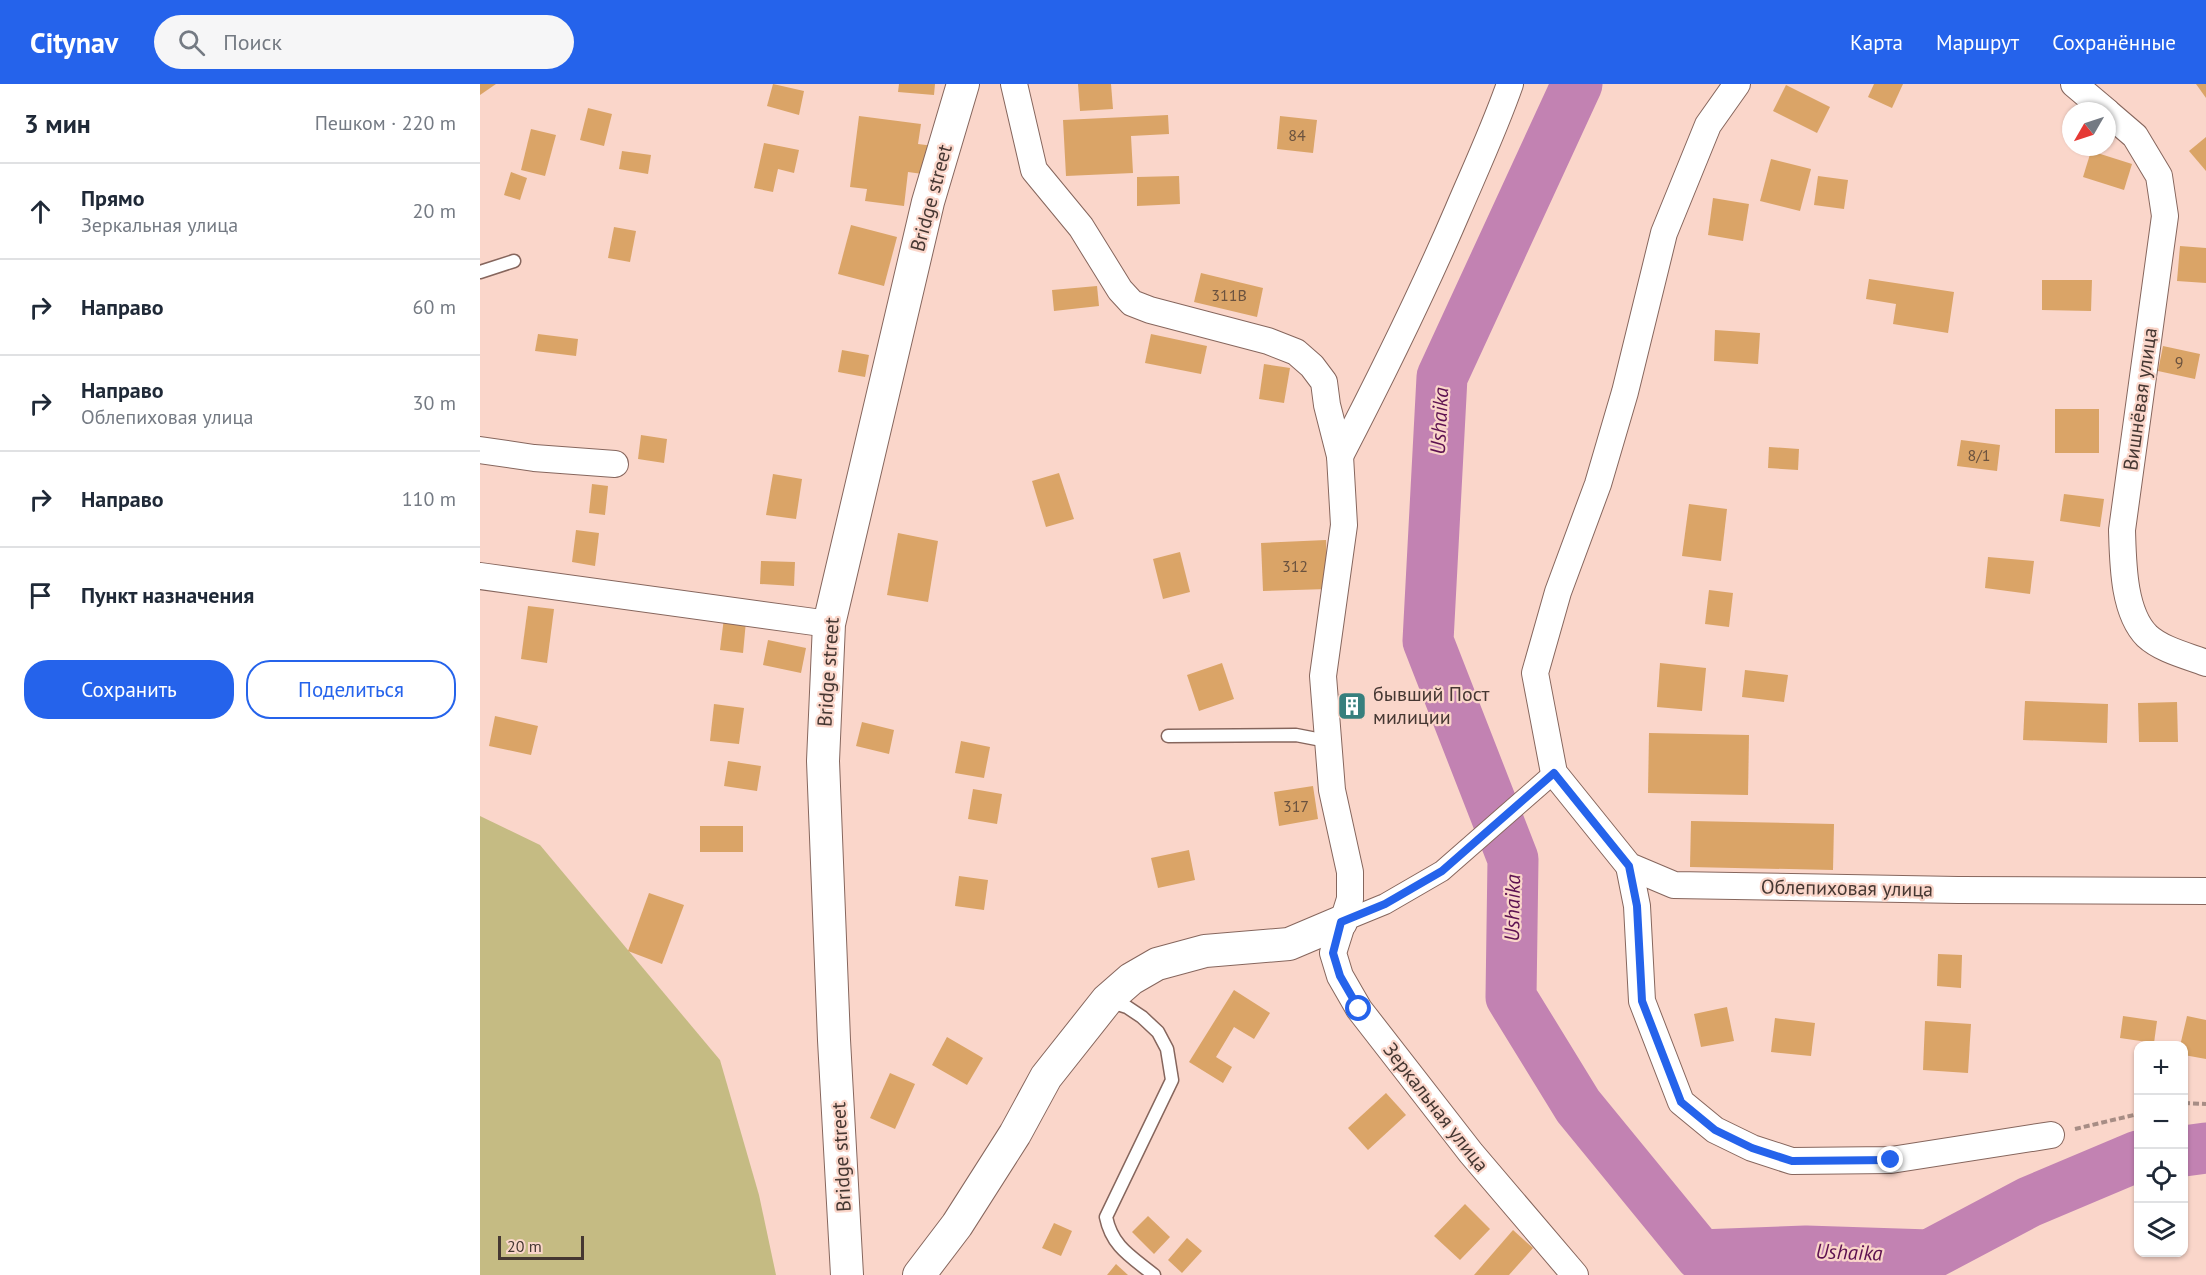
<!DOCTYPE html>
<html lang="ru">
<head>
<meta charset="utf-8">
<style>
	body { margin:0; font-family:"PT Sans",sans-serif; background:#f6f6f7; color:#1f2937 }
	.controls { position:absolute; right:18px; bottom:18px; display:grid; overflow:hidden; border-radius:12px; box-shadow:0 2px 4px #0004 }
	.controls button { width:54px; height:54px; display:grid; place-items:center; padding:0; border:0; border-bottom:2px solid #e0e1e3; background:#fff; color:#1f2937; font:30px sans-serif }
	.compass { position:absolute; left:1582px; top:18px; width:54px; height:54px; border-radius:50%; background:#fff; box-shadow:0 2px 4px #0004; rotate:231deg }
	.scale { position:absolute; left:18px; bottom:15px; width:86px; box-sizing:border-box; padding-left:6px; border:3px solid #453732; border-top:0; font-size:16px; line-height:21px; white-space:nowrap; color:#453732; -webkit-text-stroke:4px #fad6ca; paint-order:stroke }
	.stop { position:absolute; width:18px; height:18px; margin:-14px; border:4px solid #2563eb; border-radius:50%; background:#fff }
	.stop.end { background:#2563eb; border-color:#fff; box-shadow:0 2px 6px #0008 }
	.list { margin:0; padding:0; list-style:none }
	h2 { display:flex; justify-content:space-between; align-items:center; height:78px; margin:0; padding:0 24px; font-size:26px }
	h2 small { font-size:20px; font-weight:400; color:#747a83 }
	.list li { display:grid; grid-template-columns:39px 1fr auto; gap:18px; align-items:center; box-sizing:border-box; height:96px; padding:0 24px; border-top:2px solid #e0e1e3 }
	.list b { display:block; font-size:22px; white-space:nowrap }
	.list p { margin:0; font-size:20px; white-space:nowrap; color:#747a83 }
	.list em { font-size:20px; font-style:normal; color:#747a83 }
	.actions { display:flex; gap:12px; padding:18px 24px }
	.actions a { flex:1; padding:14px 0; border:2px solid #2563eb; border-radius:24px; text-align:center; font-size:21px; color:#2563eb }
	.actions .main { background:#2563eb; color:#fff }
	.icon { flex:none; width:33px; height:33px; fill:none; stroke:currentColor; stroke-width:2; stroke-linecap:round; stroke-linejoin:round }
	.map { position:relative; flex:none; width:1726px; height:1191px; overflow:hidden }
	header { display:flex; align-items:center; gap:36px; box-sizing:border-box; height:84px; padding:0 30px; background:#2563eb; color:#fff }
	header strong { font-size:28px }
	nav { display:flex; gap:33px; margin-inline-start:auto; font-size:21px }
	.search { width:420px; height:54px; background:#f6f6f7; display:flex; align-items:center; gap:15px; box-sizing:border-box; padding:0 21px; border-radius:33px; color:#747a83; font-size:22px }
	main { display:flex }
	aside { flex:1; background:#fff }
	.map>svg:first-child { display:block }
	.green { fill:#c5bb83 }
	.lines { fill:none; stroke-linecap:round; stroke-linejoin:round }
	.river { stroke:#c282b2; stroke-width:51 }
	.building { fill:#daa467 }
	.service-casing { stroke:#86665d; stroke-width:15 }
	.pedestrian-casing { stroke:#86665d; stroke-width:22 }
	.minor-casing { stroke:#86665d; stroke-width:28 }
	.tertiary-casing { stroke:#86665d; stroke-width:34 }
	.path { stroke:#a78d85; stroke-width:4; stroke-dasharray:6 3; stroke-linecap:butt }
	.service { stroke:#fff; stroke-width:12 }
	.pedestrian { stroke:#fff; stroke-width:20 }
	.minor { stroke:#fff; stroke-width:26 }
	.tertiary { stroke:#fff; stroke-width:32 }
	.route { stroke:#2563eb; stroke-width:8 }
	.labels { text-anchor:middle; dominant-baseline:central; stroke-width:4.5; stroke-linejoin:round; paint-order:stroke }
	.number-label { font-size:16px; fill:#6a523f }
	.street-label { font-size:20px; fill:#453732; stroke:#fad6ca }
	.poi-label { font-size:20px; fill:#453732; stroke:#fad6ca; text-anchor:start }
	.water-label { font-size:21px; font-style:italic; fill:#5d1150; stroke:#fad6ca }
</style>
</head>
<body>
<header>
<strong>Citynav</strong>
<div class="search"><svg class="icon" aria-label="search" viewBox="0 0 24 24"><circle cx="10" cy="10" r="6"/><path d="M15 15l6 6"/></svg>Поиск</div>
<nav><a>Карта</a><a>Маршрут</a><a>Сохранённые</a></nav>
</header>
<main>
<aside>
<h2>3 мин<small>Пешком · 220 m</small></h2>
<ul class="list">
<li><svg class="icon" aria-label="ahead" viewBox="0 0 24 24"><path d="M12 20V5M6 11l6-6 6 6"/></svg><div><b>Прямо</b><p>Зеркальная улица</p></div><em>20 m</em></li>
<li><svg class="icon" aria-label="right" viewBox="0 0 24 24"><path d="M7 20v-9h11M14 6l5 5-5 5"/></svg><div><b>Направо</b></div><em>60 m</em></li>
<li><svg class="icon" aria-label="right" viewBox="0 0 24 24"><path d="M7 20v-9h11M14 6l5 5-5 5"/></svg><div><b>Направо</b><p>Облепиховая улица</p></div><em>30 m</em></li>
<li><svg class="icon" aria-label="right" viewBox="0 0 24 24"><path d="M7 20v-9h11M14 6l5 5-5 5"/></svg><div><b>Направо</b></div><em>110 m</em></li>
<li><svg class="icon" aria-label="arrive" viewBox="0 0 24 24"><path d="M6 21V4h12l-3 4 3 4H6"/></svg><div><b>Пункт назначения</b></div></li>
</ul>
<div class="actions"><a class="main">Сохранить</a><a>Поделиться</a></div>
</aside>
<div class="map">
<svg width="1726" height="1191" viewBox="0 0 1726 1191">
	<rect width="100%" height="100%" fill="#fad6ca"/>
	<path class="green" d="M0,732L60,761L240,976L279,1111L296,1191H0Z"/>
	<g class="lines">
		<g class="river">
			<path d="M1097,0L962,293L948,557L1033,775L1031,913L1098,1022L1220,1171L1326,1167L1449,1171L1549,1118L1658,1072"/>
			<path d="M1704,1067L1726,1064"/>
		</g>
	</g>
	<g class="building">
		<path d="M0,0H16L0,11Z"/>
		<path d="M293,0L324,7L319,31L287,22Z"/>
		<path d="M419,0H455L454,11L418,8Z"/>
		<path d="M598,0H631L633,25L600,27Z"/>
		<path d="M1394,0H1423L1412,24L1388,13Z"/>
		<path d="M1716,0H1726V14Z"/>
		<path d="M1306,1L1350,23L1337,49L1293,27Z"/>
		<path d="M108,24L132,30L124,62L100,56Z"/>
		<path d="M688,31L689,50L651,52L653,89L586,92L583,36Z"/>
		<path d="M379,32L441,40L438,60L454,62L450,91L428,88L424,122L385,117L387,105L370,103Z"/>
		<path d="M800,32L837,36L833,69L797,65Z"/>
		<path d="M51,45L76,51L65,92L41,86Z"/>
		<path d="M1726,53V87L1709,67Z"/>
		<path d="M284,59L319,66L314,89L298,85L293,108L274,104Z"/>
		<path d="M142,67L171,71L168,90L139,85Z"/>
		<path d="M1611,67L1652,80L1644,106L1603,93Z"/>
		<path d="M1291,75L1331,85L1320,127L1280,117Z"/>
		<path d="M31,88L47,94L40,116L24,111Z"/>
		<path d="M699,92L700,120L657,122V93Z"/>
		<path d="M1338,92L1368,96L1364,125L1334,121Z"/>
		<path d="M1233,114L1269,120L1263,157L1228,151Z"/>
		<path d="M371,141L417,153L404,202L358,190Z"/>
		<path d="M134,143L156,147L150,178L128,174Z"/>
		<path d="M1700,162L1726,164V199L1697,197Z"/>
		<path d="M721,189L783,204L777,233L714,218Z"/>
		<path d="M1389,195L1474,208L1468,249L1413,240L1416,220L1386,215Z"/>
		<path d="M1562,196H1612L1611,227L1562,226Z"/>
		<path d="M617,202L619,222L574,227L572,206Z"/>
		<path d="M1235,246L1280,249L1278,280L1234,277Z"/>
		<path d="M58,250L98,255L96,272L55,267Z"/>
		<path d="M671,250L727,262L721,290L665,279Z"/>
		<path d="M1683,262L1720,270L1715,295L1678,287Z"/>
		<path d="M362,266L389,271L385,293L358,288Z"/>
		<path d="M784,280L810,284L804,319L779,315Z"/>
		<rect x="1575" y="325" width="44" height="44"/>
		<path d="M161,351L187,355L184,379L158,375Z"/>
		<path d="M1481,356L1520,361L1517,387L1477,382Z"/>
		<path d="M1289,363L1319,365L1318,386L1288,384Z"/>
		<path d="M579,389L594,435L566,443L552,397Z"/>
		<path d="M293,390L322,395L316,435L286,431Z"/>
		<path d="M112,400L128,402L125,431L109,429Z"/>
		<path d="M1584,410L1624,415L1620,443L1580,437Z"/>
		<path d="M1209,420L1247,425L1241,477L1202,472Z"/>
		<path d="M96,446L119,449L115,482L92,478Z"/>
		<path d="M418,449L458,457L448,518L407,511Z"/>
		<path d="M846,456L848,505L783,507L781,459Z"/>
		<path d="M700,468L710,508L683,515L673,475Z"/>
		<path d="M1508,473L1554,477L1550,510L1505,504Z"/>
		<path d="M281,477L315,478L314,502L280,500Z"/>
		<path d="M1229,506L1253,509L1249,543L1225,540Z"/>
		<path d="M48,522L74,525L67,579L41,575Z"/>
		<path d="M244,534L266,537L263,569L240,566Z"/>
		<path d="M288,556L326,564L321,589L283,581Z"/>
		<path d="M742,579L754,615L719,627L707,591Z"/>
		<path d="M1180,579L1226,584L1222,627L1177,623Z"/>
		<path d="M1265,586L1308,591L1304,618L1262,613Z"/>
		<path d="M862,609L885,611L882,636L859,633Z"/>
		<path d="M1545,617L1628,620L1627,659L1543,656Z"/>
		<path d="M1697,618L1698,658H1659L1658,619Z"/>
		<path d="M234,620L264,624L259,660L230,657Z"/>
		<path d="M15,632L58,642L51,671L9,662Z"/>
		<path d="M382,638L414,646L409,670L376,662Z"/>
		<path d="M1169,649L1269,651L1268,711L1168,709Z"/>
		<path d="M481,657L510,663L504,694L475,689Z"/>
		<path d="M248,677L281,682L277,707L244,702Z"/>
		<path d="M833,702L838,735L799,742L794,708Z"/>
		<path d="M493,705L522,710L517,740L488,735Z"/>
		<path d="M1211,737L1354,740L1353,786L1210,783Z"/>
		<rect x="220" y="742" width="43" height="26"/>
		<path d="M709,766L715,796L678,804L671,774Z"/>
		<path d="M479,792L508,796L504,826L475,822Z"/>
		<path d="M169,809L204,821L182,880L148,867Z"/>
		<path d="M1458,870L1482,871L1481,904L1457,902Z"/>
		<path d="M754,906L790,929L774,955L754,943L736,973L752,983L743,999L709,978Z"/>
		<path d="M1247,923L1254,957L1221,963L1214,930Z"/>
		<path d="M1643,932L1677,937L1674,959L1640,954Z"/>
		<path d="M1707,932L1726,936V975L1704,971V962H1700Z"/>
		<path d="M1295,934L1335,939L1331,972L1291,968Z"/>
		<path d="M1445,937L1491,940L1488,989L1443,986Z"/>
		<path d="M467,953L503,974L487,1001L452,981Z"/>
		<path d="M410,989L435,1000L415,1045L390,1034Z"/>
		<path d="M906,1009L926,1031L888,1066L868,1044Z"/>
		<path d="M985,1120L1010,1145L980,1176L954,1152Z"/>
		<path d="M668,1132L690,1153L674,1170L652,1148Z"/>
		<path d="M574,1139L592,1147L581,1172L562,1164Z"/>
		<path d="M1033,1146L1053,1164L1029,1191H994Z"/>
		<path d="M707,1154L722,1167L702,1189L688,1176Z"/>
		<path d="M636,1180L648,1191H627Z"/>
	</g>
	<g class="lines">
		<g class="service-casing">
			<g id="service">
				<path d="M0,188L34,177"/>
				<path d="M688,652L816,651L847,657"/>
				<path d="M628,917L647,923L662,933L678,948L687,965L692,996L626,1133C632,1163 652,1173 674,1191"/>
			</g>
		</g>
		<g class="pedestrian-casing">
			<path id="pedestrian" d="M861,838L905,820L962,787L1074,689"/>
		</g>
		<g class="minor-casing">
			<g id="minor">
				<path d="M534,0L554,86L601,143L640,206L652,219L670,226L788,257L816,268L832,282L844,298L847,321L860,372L864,441L843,592L852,706L870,788V815L853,869L860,892L879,925L991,1069L1095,1191"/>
				<path d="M1257,0L1228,41L1184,149L1145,308L1118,400L1078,508L1055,589L1074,689L1149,782L1194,801L1478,806L1726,807"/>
				<path d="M1594,0L1626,27"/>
				<path d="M1627,28L1655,52L1679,92L1685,132L1642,446C1643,478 1643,528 1667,552C1682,566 1708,572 1726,579"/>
				<path d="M0,366L54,374L135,380"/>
				<path d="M860,372C902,291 942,210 978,126C996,84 1015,43 1030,0"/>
				<path d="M0,492L349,540"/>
				<path d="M1149,782L1157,822L1162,917L1201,1018L1235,1046L1272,1064L1312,1077L1411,1076L1571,1051"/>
			</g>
		</g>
		<g class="tertiary-casing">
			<g id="tertiary">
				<path d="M367,1191L354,956L343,677L349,540L448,118L483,0"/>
				<path d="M439,1191L477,1141L535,1050L566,993L627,916L651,895L677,880L725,867L809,860L861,838"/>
			</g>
		</g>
		<g class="path">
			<path d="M1704,1019L1726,1020"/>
			<path d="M1595,1045L1658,1030"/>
		</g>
		<use href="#service" class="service"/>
		<use href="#pedestrian" class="pedestrian"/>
		<use href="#minor" class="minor"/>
		<use href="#tertiary" class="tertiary"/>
	</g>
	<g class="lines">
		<path class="route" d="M879,925L860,892L853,869L861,838L905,820L962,787L1074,689L1149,782L1157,822L1162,917L1201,1018L1235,1046L1272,1064L1312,1077L1411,1076"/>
	</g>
	<defs>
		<g id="building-square" transform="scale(1.5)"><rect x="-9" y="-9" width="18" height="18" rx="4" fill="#377f7d" stroke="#fad6ca"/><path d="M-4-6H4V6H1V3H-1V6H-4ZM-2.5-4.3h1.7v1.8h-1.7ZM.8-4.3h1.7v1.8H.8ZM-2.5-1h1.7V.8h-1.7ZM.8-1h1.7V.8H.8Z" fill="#fff"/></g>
	</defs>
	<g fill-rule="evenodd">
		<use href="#building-square" x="872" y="622"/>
	</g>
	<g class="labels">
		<g class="number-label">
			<text x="817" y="51">84</text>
			<text x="749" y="211">311В</text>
			<text x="1699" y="278">9</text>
			<text x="1499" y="371">8/1</text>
			<text x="815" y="482">312</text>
			<text x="816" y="722">317</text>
		</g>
		<g class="street-label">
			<text transform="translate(451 114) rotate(-75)">Bridge street</text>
			<text transform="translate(1660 315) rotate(-82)">Вишнёвая улица</text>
			<text transform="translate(348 588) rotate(-86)">Bridge street</text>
			<text transform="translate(1367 804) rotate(1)">Облепиховая улица</text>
			<text transform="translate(956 1023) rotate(52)">Зеркальная улица</text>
			<text transform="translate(361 1073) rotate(-93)">Bridge street</text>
		</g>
		<g class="poi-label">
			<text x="893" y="610">бывший Пост<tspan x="893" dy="23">милиции</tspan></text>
		</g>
		<g class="water-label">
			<text transform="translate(959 337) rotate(-87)">Ushaika</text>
			<text transform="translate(1032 824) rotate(-89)">Ushaika</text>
			<text transform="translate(1369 1168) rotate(2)">Ushaika</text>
		</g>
	</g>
</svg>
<div class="controls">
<button>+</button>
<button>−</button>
<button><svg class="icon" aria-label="locate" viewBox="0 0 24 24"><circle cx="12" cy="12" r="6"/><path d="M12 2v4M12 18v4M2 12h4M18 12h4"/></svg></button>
<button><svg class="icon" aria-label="layers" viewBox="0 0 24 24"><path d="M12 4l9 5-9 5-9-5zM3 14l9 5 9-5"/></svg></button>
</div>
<svg class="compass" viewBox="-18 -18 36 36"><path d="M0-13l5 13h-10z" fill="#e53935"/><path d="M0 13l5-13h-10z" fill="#747a83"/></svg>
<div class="scale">20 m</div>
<div class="stop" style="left:879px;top:925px"></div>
<div class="stop end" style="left:1411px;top:1076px"></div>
</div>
</main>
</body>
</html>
